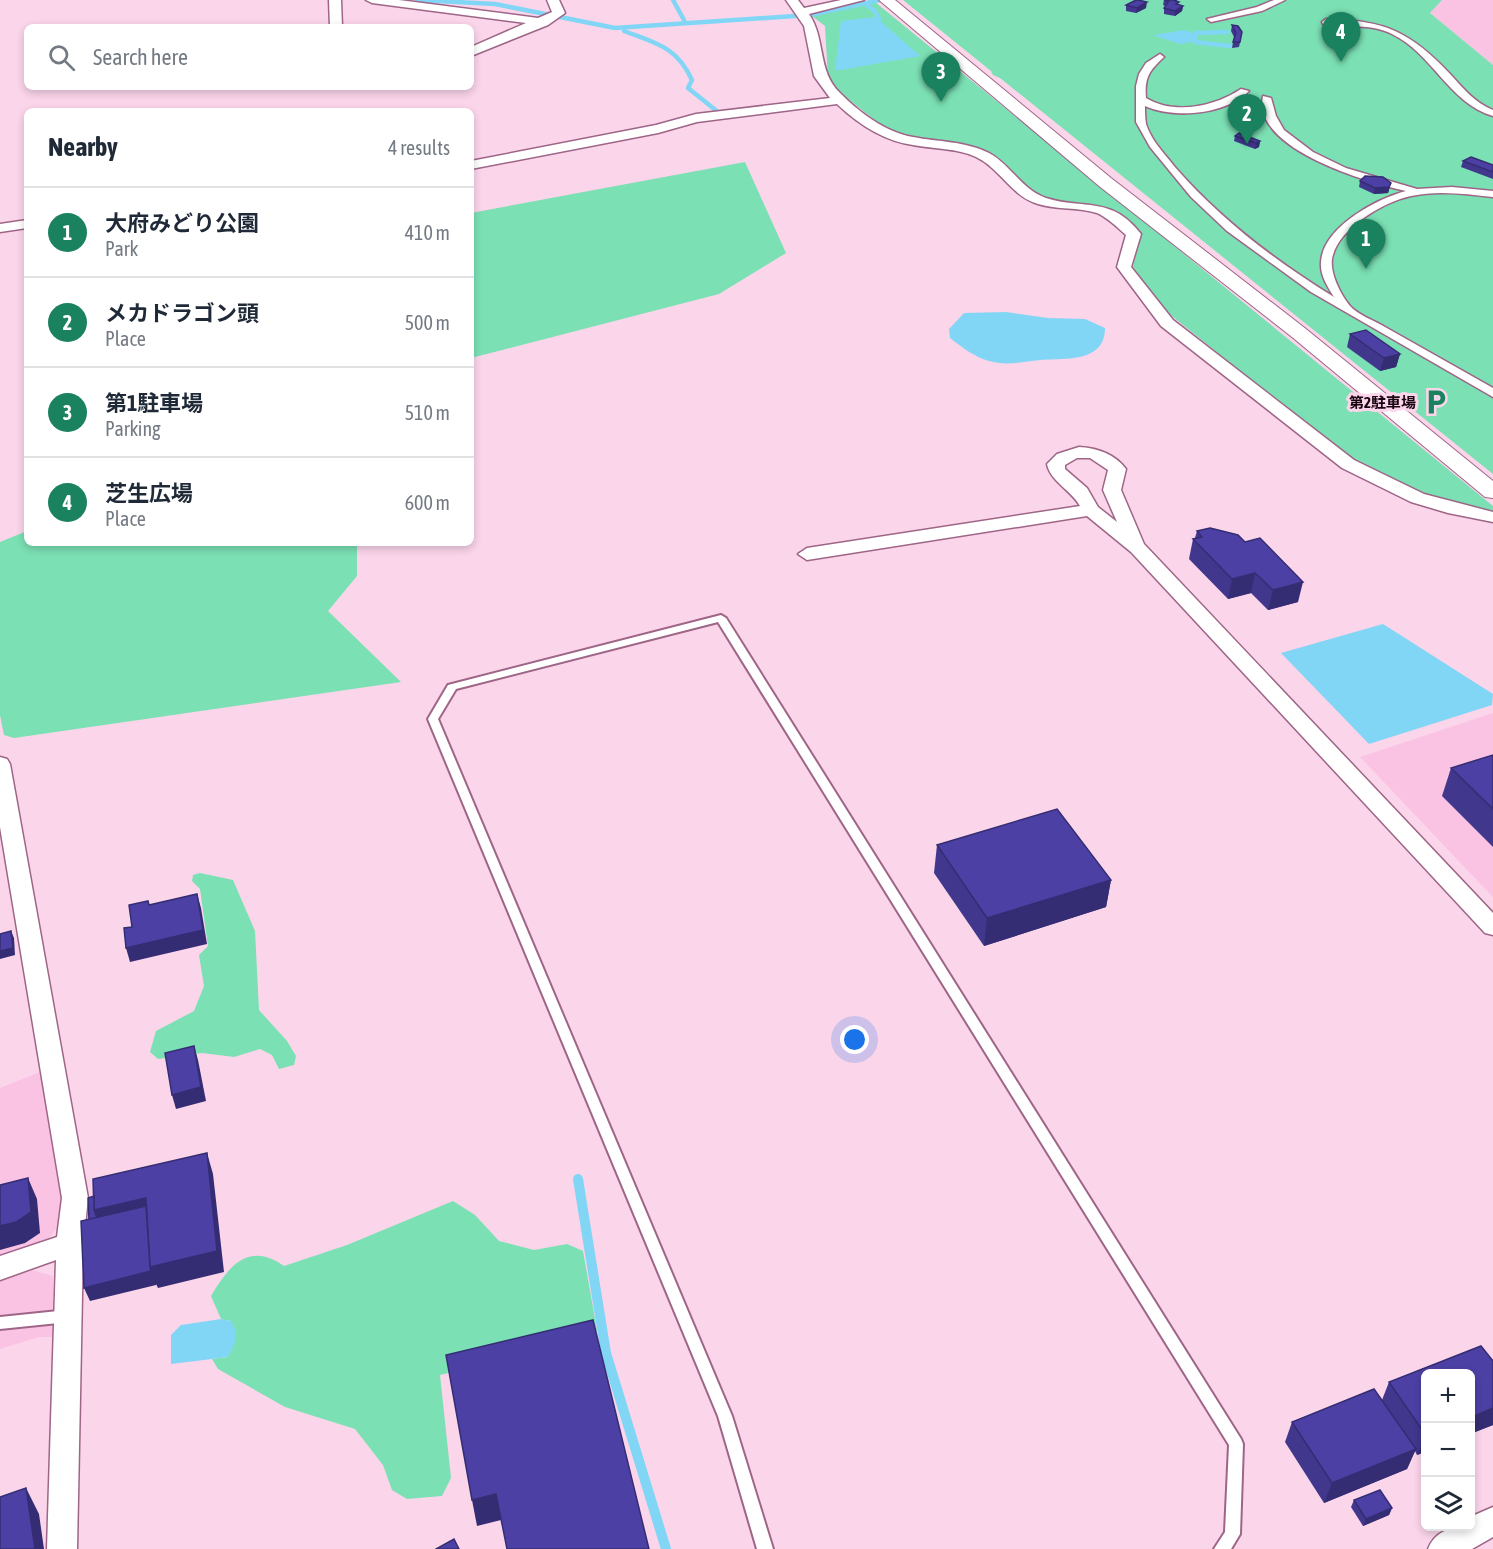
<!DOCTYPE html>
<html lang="en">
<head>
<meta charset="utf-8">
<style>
	body { margin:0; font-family:"Asap Condensed","Noto Sans JP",sans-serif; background:#f6f6f7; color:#1f2937 }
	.controls { position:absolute; right:18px; bottom:18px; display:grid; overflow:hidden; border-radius:9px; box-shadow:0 3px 9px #0003 }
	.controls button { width:54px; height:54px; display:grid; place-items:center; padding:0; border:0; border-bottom:2px solid #e0e1e3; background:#fff; color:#1f2937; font:30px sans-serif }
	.you { position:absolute; left:855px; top:1040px; width:21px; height:21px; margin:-15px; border:4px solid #fff; border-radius:50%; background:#1a73e8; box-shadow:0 0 0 9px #1a73e833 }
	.badge { display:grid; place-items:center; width:39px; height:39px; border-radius:50%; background:#1a825e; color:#fff; font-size:20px; font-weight:700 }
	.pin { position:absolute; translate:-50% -50px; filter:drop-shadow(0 2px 3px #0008) }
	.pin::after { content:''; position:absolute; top:32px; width:21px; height:18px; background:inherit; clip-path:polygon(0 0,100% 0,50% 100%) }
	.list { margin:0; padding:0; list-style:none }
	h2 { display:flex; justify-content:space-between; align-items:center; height:78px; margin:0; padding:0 24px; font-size:26px }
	h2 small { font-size:20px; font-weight:400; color:#747a83 }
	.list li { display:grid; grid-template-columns:39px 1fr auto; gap:18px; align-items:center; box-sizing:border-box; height:90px; padding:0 24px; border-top:2px solid #e0e1e3 }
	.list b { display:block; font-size:22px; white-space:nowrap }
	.list p { margin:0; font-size:20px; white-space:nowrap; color:#747a83 }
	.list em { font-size:20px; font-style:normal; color:#747a83 }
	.icon { flex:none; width:33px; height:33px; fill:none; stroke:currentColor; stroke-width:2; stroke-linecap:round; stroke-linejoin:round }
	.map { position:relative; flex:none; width:1493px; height:1549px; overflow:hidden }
	.search { position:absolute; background:#fff; box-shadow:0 3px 9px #0003; left:24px; top:24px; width:450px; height:66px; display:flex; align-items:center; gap:15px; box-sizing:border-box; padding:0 21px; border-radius:9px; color:#747a83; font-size:22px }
	.panel { position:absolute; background:#fff; box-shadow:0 3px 9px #0003; left:24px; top:108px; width:450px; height:438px; border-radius:9px }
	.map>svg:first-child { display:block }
	.built { fill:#fbc3e3 }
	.green { fill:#7be0b4 }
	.water { fill:#81d6f5 }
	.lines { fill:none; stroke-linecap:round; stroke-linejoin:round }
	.stream-far1 { stroke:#81d6f5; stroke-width:4.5 }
	.stream { stroke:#81d6f5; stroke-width:10 }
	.service-casing { stroke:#9e6587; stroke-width:4 }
	.pedestrian-casing { stroke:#9e6587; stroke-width:3 }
	.minor-casing { stroke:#9e6587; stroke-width:3 }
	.tertiary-casing { stroke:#9e6587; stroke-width:2 }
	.service { fill:#fff; fill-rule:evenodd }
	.pedestrian { fill:#fff; fill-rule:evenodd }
	.minor { fill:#fff; fill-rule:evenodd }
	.tertiary { fill:#fff; fill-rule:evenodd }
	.wall { fill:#41378d }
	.shaded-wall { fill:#352d73 }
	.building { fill:#4c40a4; stroke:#352d73; stroke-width:1.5 }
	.labels { text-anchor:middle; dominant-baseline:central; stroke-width:6; stroke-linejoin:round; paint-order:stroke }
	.far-poi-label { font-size:15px; font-weight:bold; fill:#170410; stroke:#fbd5ea; text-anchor:end }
</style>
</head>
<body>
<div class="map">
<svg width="1493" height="1549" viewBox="0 0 1493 1549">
	<rect width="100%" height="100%" fill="#fbd5ea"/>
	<g class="built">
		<path d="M1442,0H1493V65L1430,13Z"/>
		<path d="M1493,713V897L1360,757Z"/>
		<path d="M40,1072L61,1184L62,1221L44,1245L0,1259V1088Z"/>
		<path d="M32,1270L53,1276V1315L58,1337H39L0,1349V1280Z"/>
	</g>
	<g class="green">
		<path d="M903,0H1442L1430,13L1493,65V474L1000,78L993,75L991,71Z"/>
		<path d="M875,2L1493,506V513L1415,493L1353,462L1157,304L1133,267L1140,234L1110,209L1044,199L1028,193L1001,162L887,130L832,86L828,79L825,26L812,16Z"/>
		<path d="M745,162L786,253L719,294L471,358V213Z"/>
		<path d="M27,531V543H357V576L328,611L401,682L14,738L4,735L0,715V542Z"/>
		<path d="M200,873L233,880L255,931L259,1010L287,1041L296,1056L294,1065L279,1069L272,1055L260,1049L234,1057L202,1053L158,1059L150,1052L156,1031L194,1011L204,986L199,955L208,946L200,889L192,881L193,875Z"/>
		<path d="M453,1201L475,1215L499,1241L534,1250L567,1244L583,1251L597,1330L592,1337L440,1375L451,1478L442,1496L407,1499L392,1490L383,1465L355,1429L285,1407L218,1369L212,1359L228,1357L231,1321L221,1319L211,1296C229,1266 248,1241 284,1266L347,1245Z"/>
	</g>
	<g class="water">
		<path d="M876,17L920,56L835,71L841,21Z"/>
		<path d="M1185,30L1197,35V41L1180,44L1153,35Z"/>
		<path d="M1006,312L1048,318L1085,319L1105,328C1105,363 1065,358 1040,360C1022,362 1006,366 989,361C974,357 962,347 950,338L949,329L964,313Z"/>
		<path d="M1383,624L1493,694L1492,705L1369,744L1281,653Z"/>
		<path d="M221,1319L231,1321C240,1334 235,1344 228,1357L171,1364V1335L181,1325Z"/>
	</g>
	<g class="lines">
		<g class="stream-far1">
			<path d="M417,0L495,4L615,28L810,15L880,0"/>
			<path d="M673,0L684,20"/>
			<path d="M864,3L875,11L879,19"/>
			<path d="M624,31C656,43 677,47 692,80L688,88L718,112"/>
			<path d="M1195,33L1228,32"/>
			<path d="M1195,42L1230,46"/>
		</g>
		<path class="stream" d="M578,1179L606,1353L666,1549"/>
		<g class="service-casing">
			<g id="service">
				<path d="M721,615L726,618L1241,1439L1243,1444L1240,1534L1231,1549H1214L1225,1532L1229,1445L718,622L456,689L438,719L732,1416L773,1549H757L718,1416L428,719L448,685Z"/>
				<path d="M68,1310L73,1312L75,1316L73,1320L68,1322L0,1329V1317Z"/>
			</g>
		</g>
		<g class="pedestrian-casing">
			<g id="pedestrian">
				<path d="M1274,0H1285L1262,11L1211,22L1207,19L1257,7Z"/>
				<path d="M1326,19C1385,20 1411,32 1451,75C1464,89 1475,103 1493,110V116C1450,104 1432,53 1392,34C1370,23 1346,28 1323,24L1322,22Z"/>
				<path d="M1160,54L1164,57C1150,70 1144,77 1146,98C1174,115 1214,107 1241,89L1249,91C1225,115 1175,119 1145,106C1145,112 1145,118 1146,124C1151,140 1164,153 1174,166C1220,219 1274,260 1334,297C1327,286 1320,275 1321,262C1323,227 1376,199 1406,191C1369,183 1251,149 1263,96L1271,98L1276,116L1284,130L1313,152L1346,168L1417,189L1452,187L1493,191V197C1466,194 1438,190 1411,196C1383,202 1337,229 1332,259C1330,274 1341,295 1350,306C1358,315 1375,321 1385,327C1421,347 1457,368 1493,388V397L1311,292L1227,231L1191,197L1150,147L1136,122V86L1139,74L1146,63Z"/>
			</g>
		</g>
		<g class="minor-casing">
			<g id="minor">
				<path d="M329,0H341L342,27H330Z"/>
				<path d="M366,0H399L538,18L552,12L547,0H559L565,13L548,25L471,56V47L526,23L372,3Z"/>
				<path d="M786,0H798L804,8L841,0H864L809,14C826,39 817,71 840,93C859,112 885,132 913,137C938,142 965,141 989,153C1011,165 1021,189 1046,198C1084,210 1111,195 1141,234L1131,267L1173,320L1354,460L1424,494L1493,512V522L1448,513L1411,502L1342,468L1161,326L1117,267L1126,235C1117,227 1108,218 1097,213C1078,207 1057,210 1038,204C1011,196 1001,169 976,157C957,148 934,149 913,145C884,141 858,124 837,104L697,122L658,133L471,169V161L656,125L696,114L830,98L814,76L804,26Z"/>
				<path d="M27,220V228L0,232V224Z"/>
				<path d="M1079,447C1097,448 1115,454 1126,469L1121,490L1144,544L1493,913V935L1485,933L1131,552L1087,516L807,560L798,554L807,548L1080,506C1072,491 1050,481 1047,464L1057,454ZM1077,458H1090L1108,470L1103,490L1117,522L1098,507L1087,488L1065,469V465Z"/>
				<path d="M0,757L7,759L10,764L88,1198L83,1244L77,1549H47L56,1260L0,1280V1256L57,1237L62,1198L0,827Z"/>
				<path d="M1493,1507V1537L1472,1549H1428C1435,1531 1452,1526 1470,1526V1517Z"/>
			</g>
		</g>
		<g class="tertiary-casing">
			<path id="tertiary" d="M879,0H895L1111,178L1306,329L1493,481V498L1485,497L1292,337L1099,186Z"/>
		</g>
		<use href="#service" class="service"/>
		<use href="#pedestrian" class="pedestrian"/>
		<use href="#minor" class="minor"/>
		<use href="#tertiary" class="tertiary"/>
	</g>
	<g class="wall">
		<path d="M1164,0H1177L1179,5L1183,6L1182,11L1175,16L1164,14V8L1166,6L1163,5Z"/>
		<path d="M1126,5L1146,8L1136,13L1126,11Z"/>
		<path d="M1232,25L1241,38L1239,47L1232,48L1234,37L1231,31Z"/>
		<path d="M1235,136L1260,141L1259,147L1255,149L1234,141Z"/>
		<path d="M1463,161L1493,165V179L1461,167Z"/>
		<path d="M1360,181L1391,183L1388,193L1374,194L1359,187Z"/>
		<path d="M1350,334L1400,354L1396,367L1380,371L1347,347Z"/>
		<path d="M1197,531L1298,602L1268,610L1251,593L1228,599L1189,559L1193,539L1195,538Z"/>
		<path d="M1493,755V847L1442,796L1451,768Z"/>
		<path d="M937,845L1111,880L1106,907L984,946L934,873Z"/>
		<path d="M1481,1346L1493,1361V1425L1470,1434V1374H1425V1452L1417,1455L1415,1451L1407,1469L1324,1503L1285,1442L1292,1422L1374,1389L1382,1400L1389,1382Z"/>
		<path d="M1354,1500L1392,1508L1389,1515L1363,1526L1351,1507Z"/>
	</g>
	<g class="shaded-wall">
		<path d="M1147,2L1146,8L1136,13L1137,8Z"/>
		<path d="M1183,6L1182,11L1175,16V11Z"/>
		<path d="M1260,141L1259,147L1255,149L1256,143Z"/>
		<path d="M1391,183L1388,193L1374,194L1375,188Z"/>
		<path d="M1400,354L1396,367L1380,371L1384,358Z"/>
		<path d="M1255,573L1251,593L1228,599L1232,579Z"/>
		<path d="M1303,582L1298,602L1268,610L1273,590Z"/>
		<path d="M1111,880L1106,907L984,946L987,918Z"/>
		<path d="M197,894L201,908L207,944L130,962L126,948Z"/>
		<path d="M11,931L14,938L15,955L0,959V951Z"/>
		<path d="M194,1046L198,1060L206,1101L176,1109L172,1095Z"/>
		<path d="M207,1153L213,1174L224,1272L158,1288L156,1284V1285L90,1301L84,1288L102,1231L94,1210L146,1198Z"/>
		<path d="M28,1178L37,1199L40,1233L25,1243L0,1250V1226Z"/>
		<path d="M1493,1408V1425L1470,1434V1418Z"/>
		<path d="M1425,1437V1452L1417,1455Z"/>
		<path d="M1416,1449L1407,1469L1324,1503L1332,1483Z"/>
		<path d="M26,1488L39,1514L44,1549H35Z"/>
		<path d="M496,1494L501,1520L477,1526L472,1500Z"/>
		<path d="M1392,1508L1389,1515L1363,1526L1366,1519Z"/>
	</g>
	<g class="building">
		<path d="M1136,0H1138L1147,2L1137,8L1126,5Z"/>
		<path d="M1164,0H1176L1175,1L1179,2L1176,4L1183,6L1175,11L1164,8L1169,1Z"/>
		<path d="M1232,25L1238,26L1242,32L1240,42H1233L1236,33Z"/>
		<path d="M1239,133L1260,141L1256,143L1235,136Z"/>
		<path d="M1471,157L1493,165V172L1463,161Z"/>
		<path d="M1365,176L1383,177L1391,183L1389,187L1375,188L1360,181Z"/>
		<path d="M1366,330L1400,354L1384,358L1350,334Z"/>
		<path d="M1210,528L1238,535L1245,542L1260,538L1303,582L1273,590L1255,573L1232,579L1193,539L1202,537L1197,531Z"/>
		<path d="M1493,755V809L1451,768Z"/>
		<path d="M1057,809L1111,880L987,918L937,845Z"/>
		<path d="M197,894L203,930L126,948L124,928L132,927L129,905L148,901L149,905Z"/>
		<path d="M11,931L13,948L0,951V934Z"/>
		<path d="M194,1046L201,1087L172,1095L165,1053Z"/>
		<path d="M207,1153L217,1251L150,1267L146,1198L94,1210L93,1179Z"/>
		<path d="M28,1178L31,1212L16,1222L0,1226V1185Z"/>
		<path d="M94,1196V1210L97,1218L89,1220L88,1198Z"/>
		<path d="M146,1206L150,1267L151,1271L84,1288L81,1221Z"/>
		<path d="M593,1320L649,1549H507L496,1494L472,1500L446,1355Z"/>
		<path d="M1481,1346L1493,1361V1408L1470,1418V1374H1425V1434L1389,1382Z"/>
		<path d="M1374,1389L1416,1449L1332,1483L1292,1422Z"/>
		<path d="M26,1488L35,1549H0V1497Z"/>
		<path d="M1380,1490L1392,1508L1366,1519L1354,1500Z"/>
		<path d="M454,1539L459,1549H436Z"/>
	</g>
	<defs>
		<g id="parking-bare" transform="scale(2.07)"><path d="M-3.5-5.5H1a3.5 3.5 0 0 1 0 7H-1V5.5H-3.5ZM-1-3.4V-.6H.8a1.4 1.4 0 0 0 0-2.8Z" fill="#1a825e" stroke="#fbd5ea" stroke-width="2.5" paint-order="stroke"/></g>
	</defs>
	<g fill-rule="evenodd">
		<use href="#parking-bare" x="1436" y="402"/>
	</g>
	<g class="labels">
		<g class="far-poi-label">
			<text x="1416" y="402">第2駐車場</text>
		</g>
	</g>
</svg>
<div class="controls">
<button>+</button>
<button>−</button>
<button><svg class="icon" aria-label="layers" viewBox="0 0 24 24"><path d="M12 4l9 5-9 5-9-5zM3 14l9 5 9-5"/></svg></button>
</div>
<div class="you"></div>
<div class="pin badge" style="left:1366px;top:269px">1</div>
<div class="pin badge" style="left:1247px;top:144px">2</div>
<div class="pin badge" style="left:941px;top:102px">3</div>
<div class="pin badge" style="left:1341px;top:62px">4</div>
<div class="search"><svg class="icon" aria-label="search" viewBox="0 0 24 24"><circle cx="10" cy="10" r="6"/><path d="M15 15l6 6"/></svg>Search here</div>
<section class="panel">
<h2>Nearby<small>4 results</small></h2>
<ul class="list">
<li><span class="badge">1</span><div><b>大府みどり公園</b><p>Park</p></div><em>410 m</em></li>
<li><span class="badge">2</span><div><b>メカドラゴン頭</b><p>Place</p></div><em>500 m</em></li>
<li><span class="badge">3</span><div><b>第1駐車場</b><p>Parking</p></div><em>510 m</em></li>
<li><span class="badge">4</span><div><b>芝生広場</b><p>Place</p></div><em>600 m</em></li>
</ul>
</section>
</div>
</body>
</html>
